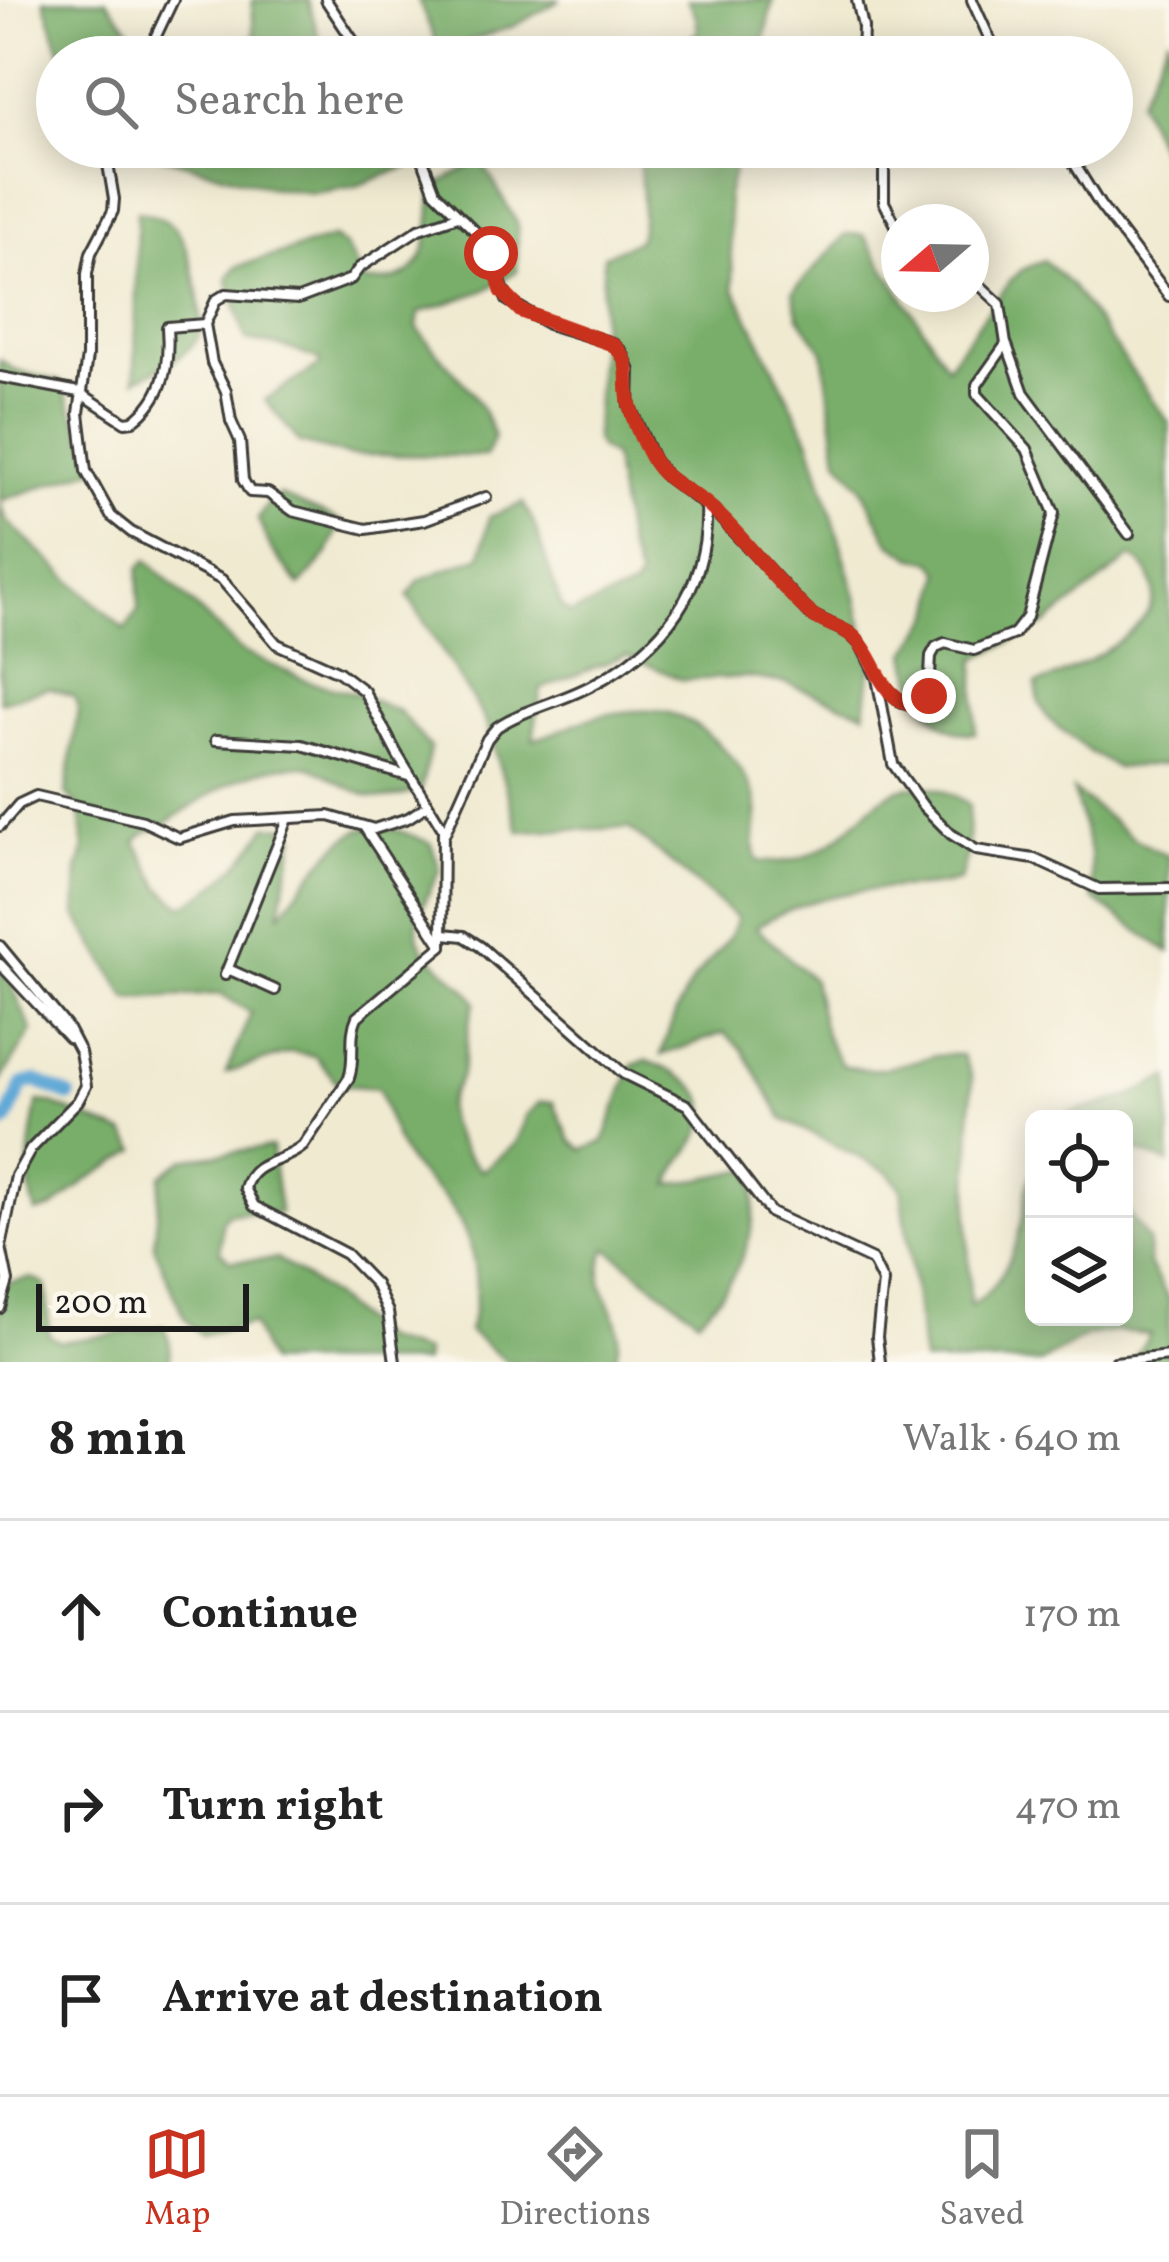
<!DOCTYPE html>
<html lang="en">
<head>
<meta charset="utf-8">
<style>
	body { margin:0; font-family:Vollkorn,serif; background:#f2f2f2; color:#222 }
	.controls { position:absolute; right:36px; bottom:36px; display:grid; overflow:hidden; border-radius:18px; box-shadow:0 6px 30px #0003 }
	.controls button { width:108px; height:108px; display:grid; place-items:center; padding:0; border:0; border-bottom:3px solid #e0e0e0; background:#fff; color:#222; font:60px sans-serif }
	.compass { position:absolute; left:881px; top:204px; width:108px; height:108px; border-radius:50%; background:#fff; box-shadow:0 6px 30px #0003; rotate:250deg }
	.scale { position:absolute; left:36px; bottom:30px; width:213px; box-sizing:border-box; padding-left:12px; border:6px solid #1c1c1c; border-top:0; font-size:33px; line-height:42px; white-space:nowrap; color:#1c1c1c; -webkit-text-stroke:9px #fbf7ec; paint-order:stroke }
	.stop { position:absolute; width:36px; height:36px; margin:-27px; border:9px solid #c8321e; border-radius:50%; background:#fff }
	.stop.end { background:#c8321e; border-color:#fff; box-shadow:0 3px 12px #0008 }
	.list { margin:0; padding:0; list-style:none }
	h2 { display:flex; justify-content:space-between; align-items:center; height:156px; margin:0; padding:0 48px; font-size:51px }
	h2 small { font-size:39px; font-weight:400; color:#767676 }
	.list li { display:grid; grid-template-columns:78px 1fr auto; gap:36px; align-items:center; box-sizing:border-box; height:192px; padding:0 48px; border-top:3px solid #e0e0e0 }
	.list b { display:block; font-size:45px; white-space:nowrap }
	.list em { font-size:39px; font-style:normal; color:#767676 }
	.icon { flex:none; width:66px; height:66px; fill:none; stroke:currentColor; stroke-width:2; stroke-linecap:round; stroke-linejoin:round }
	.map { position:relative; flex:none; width:1169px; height:1362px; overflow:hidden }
	.search { position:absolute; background:#fff; box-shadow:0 6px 30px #0003; left:36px; right:36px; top:36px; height:132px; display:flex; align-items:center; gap:30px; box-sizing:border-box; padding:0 42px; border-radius:66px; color:#767676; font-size:45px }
	.sheet { height:732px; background:#fff }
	nav { display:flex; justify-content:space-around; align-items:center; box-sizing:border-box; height:168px; border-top:3px solid #e0e0e0; background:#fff; font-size:33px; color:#767676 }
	nav a { display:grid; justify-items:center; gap:6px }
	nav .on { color:#c8321e }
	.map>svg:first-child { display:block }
	.forest { fill:#79ae6b; stroke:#4a6544; stroke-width:3 }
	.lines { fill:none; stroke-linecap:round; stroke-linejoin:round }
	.river { stroke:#60a9d7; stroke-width:14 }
	.minor-casing { stroke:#3c3b37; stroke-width:14 }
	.minor { stroke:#fff; stroke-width:8 }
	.route { stroke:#c8321e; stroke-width:15 }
</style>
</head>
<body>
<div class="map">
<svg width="1169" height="1362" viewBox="0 0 1169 1362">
	<rect width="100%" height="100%" fill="#fbf7ec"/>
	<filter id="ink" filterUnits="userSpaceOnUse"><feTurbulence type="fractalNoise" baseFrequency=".00833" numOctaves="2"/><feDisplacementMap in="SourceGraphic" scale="24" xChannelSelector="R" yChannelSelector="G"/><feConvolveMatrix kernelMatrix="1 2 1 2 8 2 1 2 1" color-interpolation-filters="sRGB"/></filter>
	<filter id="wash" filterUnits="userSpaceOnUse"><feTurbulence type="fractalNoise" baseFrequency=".004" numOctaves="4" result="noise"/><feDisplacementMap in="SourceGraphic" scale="48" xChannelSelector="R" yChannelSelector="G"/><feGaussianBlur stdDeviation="2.7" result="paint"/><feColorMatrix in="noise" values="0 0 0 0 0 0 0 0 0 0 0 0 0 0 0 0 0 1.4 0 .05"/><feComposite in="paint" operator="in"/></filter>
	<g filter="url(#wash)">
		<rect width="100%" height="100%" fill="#f0ead1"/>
		<g class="forest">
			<path d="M44,0H106L152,57H62Z"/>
			<path d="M252,0H308L325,57H255Z"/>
			<path d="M418,0H561L514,26L440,51Z"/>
			<path d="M687,0H773L760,57H658L698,32L696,15Z"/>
			<path d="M1169,36V171L1139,101Z"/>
			<path d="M127,147H433L418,163L356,186L313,193L269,187Z"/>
			<path d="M640,147H739L727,196L734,288L810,441L855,593L871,664L865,713L786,683L748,677L682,680L626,655L541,689L533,739C552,736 567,726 585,720C609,712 655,706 678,716C710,730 743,764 755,797C762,817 749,841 758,861C866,875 865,738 969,804L968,851L960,880C936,888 919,887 894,888C848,890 794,902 756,927L813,980L825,1035L842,1065C890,1080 916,1051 962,1055L972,1077L968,1233L970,1306C1000,1290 1017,1248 1023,1216C1026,1199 1025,1185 1034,1170V1317H1124V1206L1148,1241L1149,1264L1169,1300V1362H1132L1150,1334L1118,1331L1087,1336L1041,1362H923L901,1188L888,1172L783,1119L742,1049L724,1033L661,1055C669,1028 680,997 698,974C713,955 731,942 737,918L629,828L519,831L485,720L408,596L419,580L481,556L489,517L523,503L533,521L561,605L570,614L633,588L639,579L627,547L613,457L600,449L595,440L604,256L638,240C648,214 638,177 640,147Z"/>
			<path d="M476,163L484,165L518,225L517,271L484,291L419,313L417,327C447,371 475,381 494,437L486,456L348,455L300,443L265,400L320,365L319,360L288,348L246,340L227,278L236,267L333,238L345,246L365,282C434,285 427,239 433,187Z"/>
			<path d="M137,211C153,215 167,218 178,232C191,248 208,322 197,339C183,360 156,369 135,380Z"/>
			<path d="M846,234L864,235L947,366L1009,282L1022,270L1044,260L1072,287L1169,423V764L1117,768L1090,752L1048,719L1039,703L1036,684C1069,674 1163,629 1153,587C1150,573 1144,563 1131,557L1045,625L976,659C973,684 978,707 975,733C932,736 913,689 907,653L933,614L941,573L933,561L914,558L890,543L861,486L838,458L823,351L799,317L793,292Z"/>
			<path d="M0,360L16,371L60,381L97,468L0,501Z"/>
			<path d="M279,495L341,521L327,555L300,586L271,549L258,519L269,502Z"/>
			<path d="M0,502L7,521L125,630L138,610L139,568L147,560L241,651L310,682L354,693L399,711L430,748L421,790C384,803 370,801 335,780C327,776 318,769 310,767C257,758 208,796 166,823C155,831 145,830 136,842L161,888L182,906C218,889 246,860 267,826L288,827L295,837L279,915C297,893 339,833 366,828C388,823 411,836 431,843L440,869C433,886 419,908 417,925C414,958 462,976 476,1002C466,1025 468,1044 463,1068C461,1082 451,1091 448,1104C443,1126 467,1158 482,1171L515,1144L527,1114L540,1102H553L571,1141L583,1150L603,1142L632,1066L646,1060C672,1071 717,1088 704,1126C696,1148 676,1162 670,1185L750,1169C766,1225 738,1281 698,1319L607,1248C583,1298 636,1310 613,1362H507L468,1331C483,1290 476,1242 450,1206C439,1191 423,1180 411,1165C394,1142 387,1115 379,1088L339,1085L315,1056L291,1052L226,1073L251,1013L221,994L128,999L76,915L78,870L84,851L80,808L66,794L78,709L75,697L48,688L0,702Z"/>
			<path d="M1073,790L1133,838L1169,857V952L1093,899L1090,851Z"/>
			<path d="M0,959L32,1031L0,1082Z"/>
			<path d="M1169,1077V1164L1124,1145V1119H1063L1066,1114L1129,1097Z"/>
			<path d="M38,1102L50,1103L125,1134L137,1150L87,1180L53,1208L36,1213C24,1178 30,1138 38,1102Z"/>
			<path d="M271,1147L280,1213H228L222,1221L220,1251L230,1261L278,1259L330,1295L382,1340L425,1352L424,1362H268L252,1324L202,1335L185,1319L154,1246L161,1176L183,1159Z"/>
			<path d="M32,1278L46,1285L49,1335L61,1342L164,1327L170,1344V1362H0V1291L6,1283Z"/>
		</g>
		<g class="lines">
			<path class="river" d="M0,1125L7,1120L23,1084L36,1081L69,1096"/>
		</g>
	</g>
	<g filter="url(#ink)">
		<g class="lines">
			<g class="minor-casing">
				<g id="minor">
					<path d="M326,0L364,57"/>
					<path d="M857,0L863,27L862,57"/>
					<path d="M972,0L998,57"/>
					<path d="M146,57L173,0"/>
					<path d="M105,147L114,199L113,211L91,253L87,274V356L79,413L86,471L111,516L131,532L222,580L277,644L339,672L364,691L397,754L443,829L442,946L357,1017C348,1036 356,1058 349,1078L303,1146C283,1164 253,1159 245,1188L254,1206L346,1254L375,1284L388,1312L395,1362"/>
					<path d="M418,147L435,192L486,242L507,300L548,324L612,343L622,352L630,371L629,405L654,461L667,477L715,512L810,614L849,633L861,645L877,678L893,764L923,806L951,834L976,850L1034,859L1099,889L1169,888"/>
					<path d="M884,147V202L899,231"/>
					<path d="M1064,147L1100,205L1169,296"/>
					<path d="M458,216L419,229L359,268L351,279L298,299L226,294L216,300L205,324L212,363L226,391L231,421L240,441L243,480L250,492L268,493L293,511L366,529L424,520L486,497"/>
					<path d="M1007,345L1024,393L1129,534"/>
					<path d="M0,377L79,392L125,422L133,421C164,398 170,365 167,327L205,324"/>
					<path d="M878,680L902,703L915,706L929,696L931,656L936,647L945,643L974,650L1014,634L1027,617L1054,513L1027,449L977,394V385L1006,344L1000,304L971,277"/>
					<path d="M216,740L302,745L408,776"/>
					<path d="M0,826L19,804L36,796L143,821L179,838L235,821L329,816L374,829L408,818L428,805"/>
					<path d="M365,828L442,946"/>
					<path d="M444,835L487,739L497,727C526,708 561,702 592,685C663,648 710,588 706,505"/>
					<path d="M444,934L464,936L481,947L624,1074L687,1105L771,1213L872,1260L883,1282L877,1337L880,1362"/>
					<path d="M0,946L67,1027L80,1052L86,1086L78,1101L31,1149L16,1176L1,1247L8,1281L0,1308"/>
					<path d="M0,964L69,1038"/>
					<path d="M228,969L275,990"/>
					<path d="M225,975L288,819"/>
					<path d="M1115,1362L1169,1356"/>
				</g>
			</g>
			<use href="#minor" class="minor"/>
		</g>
	</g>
	<g class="lines" filter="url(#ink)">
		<path class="route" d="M491,253L502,291L521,311L612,344C634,362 624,375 629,401C632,419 644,444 653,460C666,482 691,491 709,506C746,538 773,581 810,613C821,623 838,625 850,634C878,655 876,697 915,706L929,696"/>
	</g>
</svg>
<div class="controls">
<button><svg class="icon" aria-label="locate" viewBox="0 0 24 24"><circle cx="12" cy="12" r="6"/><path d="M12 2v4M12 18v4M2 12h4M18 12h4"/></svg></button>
<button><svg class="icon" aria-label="layers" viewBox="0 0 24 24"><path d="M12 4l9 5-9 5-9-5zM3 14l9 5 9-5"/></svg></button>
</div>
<svg class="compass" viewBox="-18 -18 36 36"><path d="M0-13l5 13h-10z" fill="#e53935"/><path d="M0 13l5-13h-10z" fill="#767676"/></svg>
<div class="scale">200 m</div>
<div class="stop" style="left:491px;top:253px"></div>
<div class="stop end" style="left:929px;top:696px"></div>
<div class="search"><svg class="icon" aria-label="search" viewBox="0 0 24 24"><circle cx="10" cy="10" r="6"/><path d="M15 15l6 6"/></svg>Search here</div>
</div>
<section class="sheet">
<h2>8 min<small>Walk · 640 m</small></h2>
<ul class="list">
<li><svg class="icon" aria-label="ahead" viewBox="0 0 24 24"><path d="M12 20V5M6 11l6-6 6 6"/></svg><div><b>Continue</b></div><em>170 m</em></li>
<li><svg class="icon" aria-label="right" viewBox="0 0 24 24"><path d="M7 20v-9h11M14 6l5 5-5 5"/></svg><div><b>Turn right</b></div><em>470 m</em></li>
<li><svg class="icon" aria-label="arrive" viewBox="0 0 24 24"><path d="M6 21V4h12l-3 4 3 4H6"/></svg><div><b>Arrive at destination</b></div></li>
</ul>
</section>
<nav>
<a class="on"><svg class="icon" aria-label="map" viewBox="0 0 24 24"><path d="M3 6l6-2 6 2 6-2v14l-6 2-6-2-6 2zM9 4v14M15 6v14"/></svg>Map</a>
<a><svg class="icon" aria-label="directions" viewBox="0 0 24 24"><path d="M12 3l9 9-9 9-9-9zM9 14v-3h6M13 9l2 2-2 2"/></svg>Directions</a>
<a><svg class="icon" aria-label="saved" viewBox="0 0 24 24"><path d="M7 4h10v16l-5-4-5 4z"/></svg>Saved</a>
</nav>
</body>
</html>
